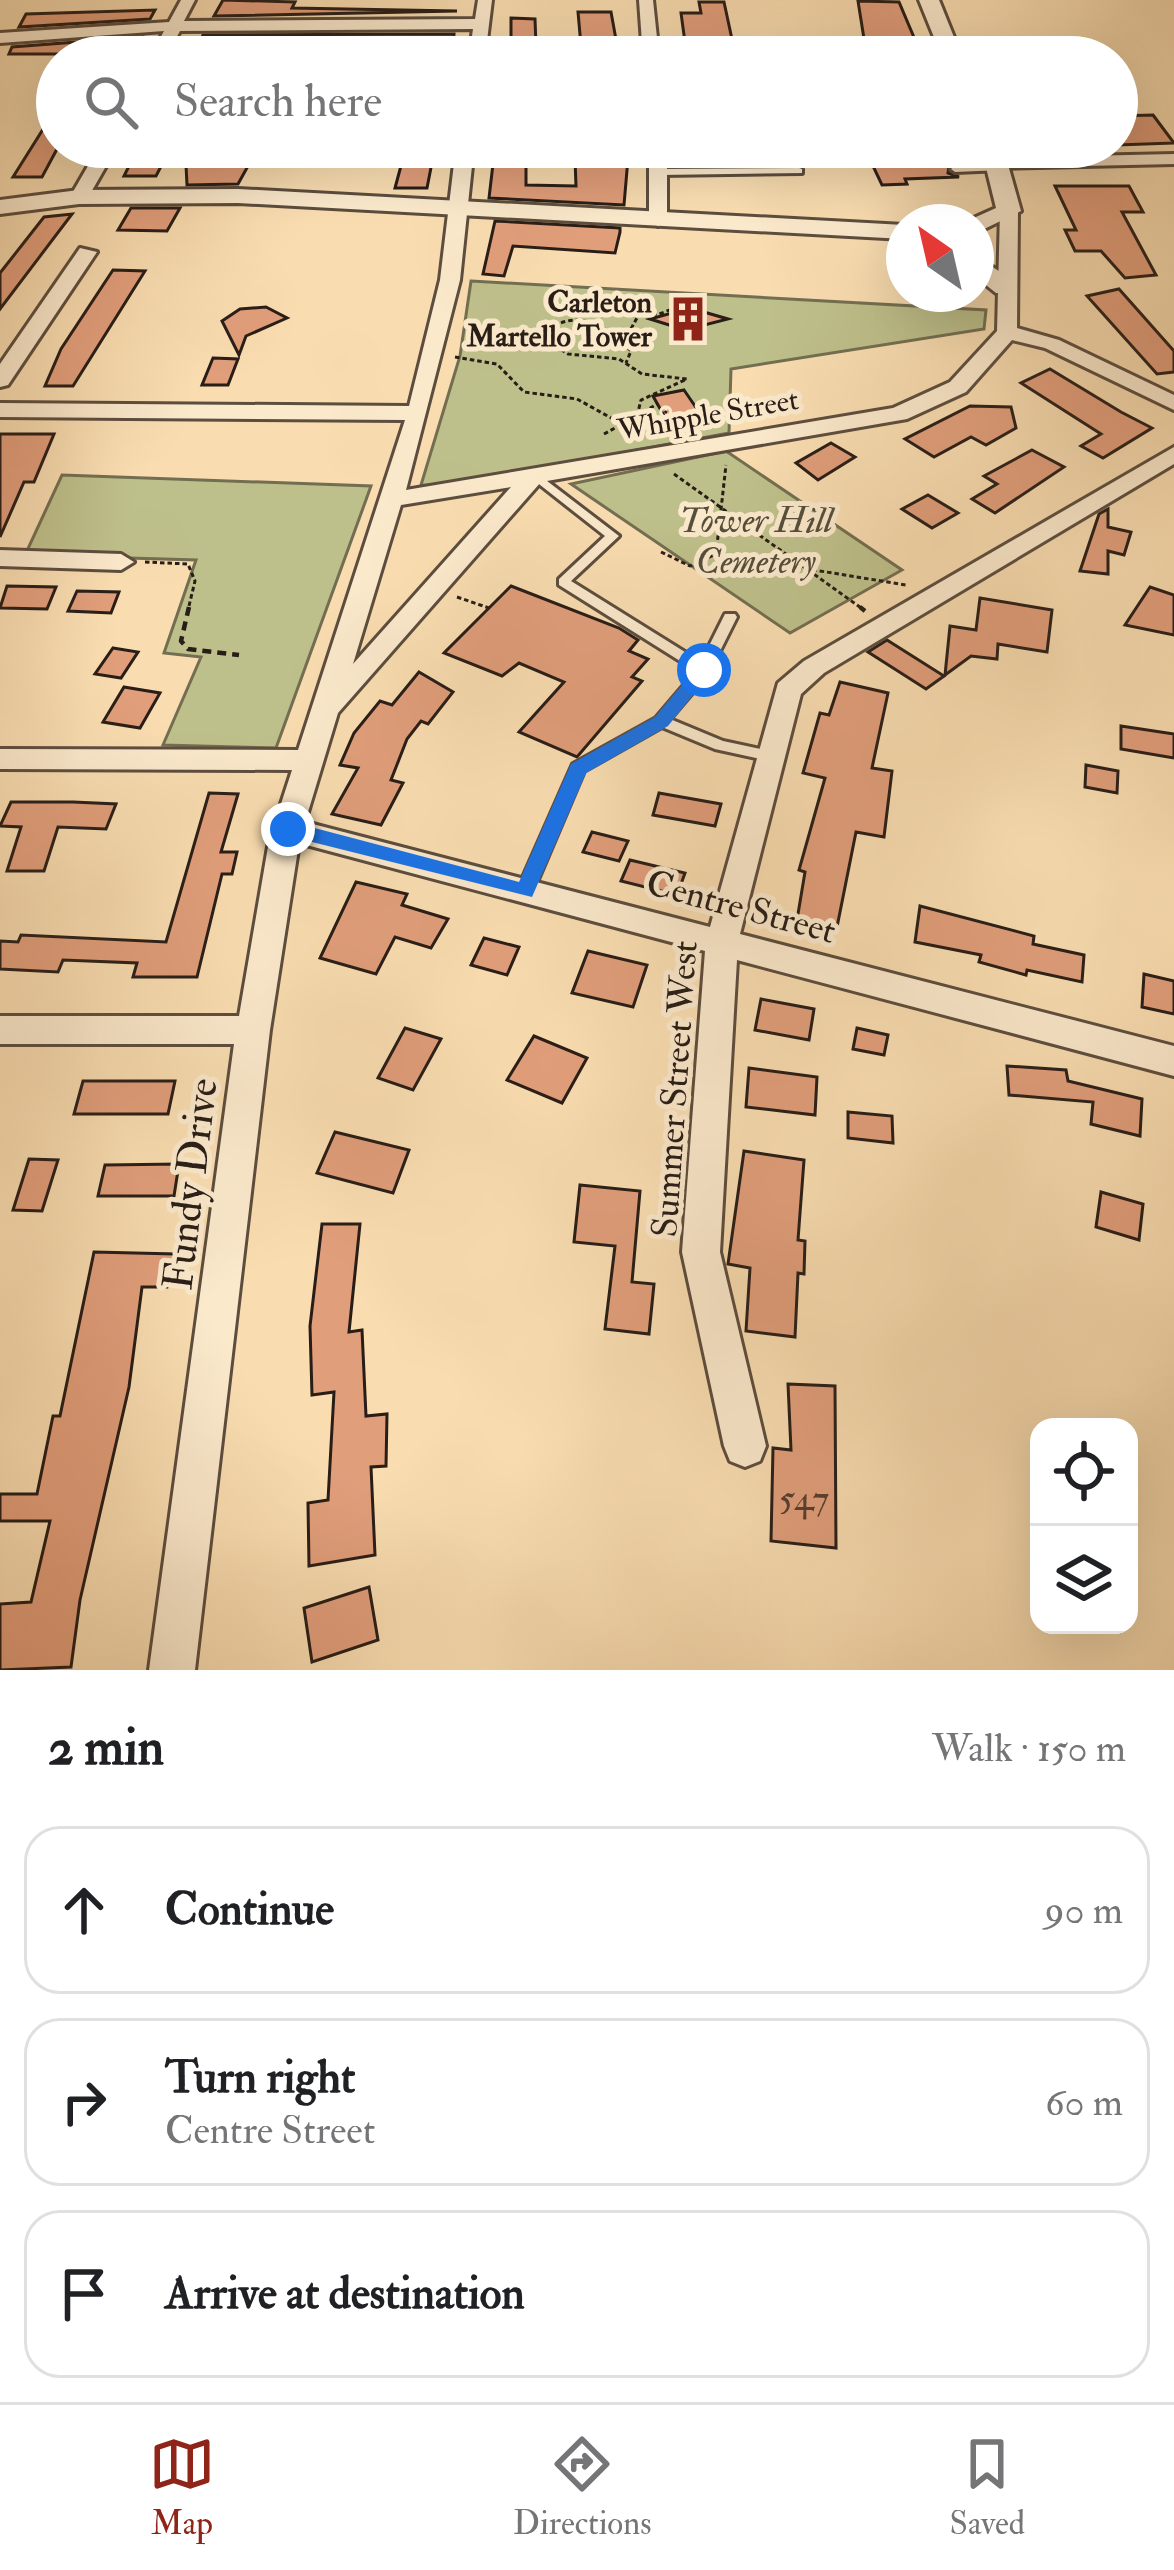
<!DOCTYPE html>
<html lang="en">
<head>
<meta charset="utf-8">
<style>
	body { margin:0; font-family:"IM FELL Double Pica",serif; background:#f2f2f2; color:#202124 }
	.controls { position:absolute; right:36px; bottom:36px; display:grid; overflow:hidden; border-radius:24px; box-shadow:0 12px 48px #0002 }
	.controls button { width:108px; height:108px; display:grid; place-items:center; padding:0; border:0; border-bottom:3px solid #e0e0e0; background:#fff; color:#202124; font:60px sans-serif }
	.compass { position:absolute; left:886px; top:204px; width:108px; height:108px; border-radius:50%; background:#fff; box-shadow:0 12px 48px #0002; rotate:326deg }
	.stop { position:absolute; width:36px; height:36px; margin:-27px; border:9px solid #1a73e8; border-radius:50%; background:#fff }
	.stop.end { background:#1a73e8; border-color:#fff; box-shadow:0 3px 12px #0008 }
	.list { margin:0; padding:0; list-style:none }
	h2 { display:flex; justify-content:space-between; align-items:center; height:156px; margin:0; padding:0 48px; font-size:51px }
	h2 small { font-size:39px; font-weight:400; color:#757577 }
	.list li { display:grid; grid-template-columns:78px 1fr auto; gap:36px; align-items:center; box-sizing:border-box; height:168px; margin:0 24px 24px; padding:0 24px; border:3px solid #e0e0e0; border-radius:36px }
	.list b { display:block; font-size:45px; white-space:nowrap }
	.list p { margin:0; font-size:39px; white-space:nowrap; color:#757577 }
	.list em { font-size:39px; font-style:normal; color:#757577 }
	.icon { flex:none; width:66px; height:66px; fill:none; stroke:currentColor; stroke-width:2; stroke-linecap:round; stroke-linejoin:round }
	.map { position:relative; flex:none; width:1174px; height:1670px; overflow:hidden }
	.search { position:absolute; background:#fff; box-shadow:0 12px 48px #0002; left:36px; right:36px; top:36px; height:132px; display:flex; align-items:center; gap:30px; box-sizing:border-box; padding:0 42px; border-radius:66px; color:#757577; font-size:45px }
	.sheet { height:732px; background:#fff }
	nav { display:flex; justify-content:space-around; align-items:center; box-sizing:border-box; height:168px; border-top:3px solid #e0e0e0; background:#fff; font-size:33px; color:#757577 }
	nav a { display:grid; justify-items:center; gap:6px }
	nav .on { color:#8f2418 }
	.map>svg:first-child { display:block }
	.green { fill:#bec08b; stroke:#736e51; stroke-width:3 }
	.building { fill:#e19e7b; stroke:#281d17; stroke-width:3 }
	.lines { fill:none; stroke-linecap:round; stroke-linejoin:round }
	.service-casing { stroke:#5c4d3e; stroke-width:6 }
	.minor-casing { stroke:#5c4d3e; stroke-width:6 }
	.tertiary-casing { stroke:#5c4d3e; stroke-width:6 }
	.path-far1 { stroke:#281d17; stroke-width:3; stroke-dasharray:4.5 3; stroke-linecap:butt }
	.path { stroke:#281d17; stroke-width:4.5; stroke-dasharray:9 6; stroke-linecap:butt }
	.service { fill:#fbe9cc; fill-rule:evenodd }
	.minor { fill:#fbe9cc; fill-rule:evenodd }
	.tertiary { fill:#fbe9cc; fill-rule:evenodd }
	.route { fill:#1a73e8 }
	.labels { text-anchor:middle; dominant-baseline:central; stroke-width:10; stroke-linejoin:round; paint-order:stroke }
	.far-poi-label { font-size:30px; font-weight:bold; fill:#281d17; stroke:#fbe9cc; text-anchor:end }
	.far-street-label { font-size:30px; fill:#281d17; stroke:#fbe9cc }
	.park-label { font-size:36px; font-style:italic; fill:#554e3a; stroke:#fbe9cc }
	.street-label { font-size:36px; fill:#281d17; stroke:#fbe9cc }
	.near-number-label { font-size:36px; fill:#563d30 }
	.near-street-label { font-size:42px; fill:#281d17; stroke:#fbe9cc }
</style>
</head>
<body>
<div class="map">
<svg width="1174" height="1670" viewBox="0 0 1174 1670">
	<rect width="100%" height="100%" fill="#f9ddb1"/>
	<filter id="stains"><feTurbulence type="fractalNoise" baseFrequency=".00167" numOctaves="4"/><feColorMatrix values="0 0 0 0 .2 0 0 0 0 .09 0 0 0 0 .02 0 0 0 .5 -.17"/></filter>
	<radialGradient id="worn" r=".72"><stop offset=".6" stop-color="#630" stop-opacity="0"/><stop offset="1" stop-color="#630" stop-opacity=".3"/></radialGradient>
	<g class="green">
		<path d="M471,281L986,310L984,329L731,369L729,433L441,486L421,485L460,356Z"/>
		<path d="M726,451L902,570L790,633L571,484Z"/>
		<path d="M62,475L371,486L276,748L163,745L201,657L164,653L196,560L25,555Z"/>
	</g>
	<g class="building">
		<path d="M223,0L295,2L292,8L457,11L214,16Z"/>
		<path d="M858,1L899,2L921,54H886L883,45H865Z"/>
		<path d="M699,2H724L733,44H719L716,57H687L681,13H701Z"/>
		<path d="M155,10L150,19L19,27L26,14Z"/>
		<path d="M578,12H611L619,56L582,57Z"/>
		<path d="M511,18L535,19L536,46H511Z"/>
		<path d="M454,34L453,44L307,42L305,49H196L203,35Z"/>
		<path d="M142,37L136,49L113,54H9L12,47Z"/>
		<path d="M57,107V149L42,177H13Z"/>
		<path d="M1153,115L1174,143L1117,145V116Z"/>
		<path d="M406,147H435L427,188H395Z"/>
		<path d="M495,147H526V185L576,186L575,159H599L598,147H629L624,205L489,198Z"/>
		<path d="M136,152L168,153L156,176H124Z"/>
		<path d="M950,160L948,173L959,177L905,179L907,184L882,185L872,164Z"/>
		<path d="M186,165L248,166L238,184L187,185Z"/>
		<path d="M1055,186H1129L1143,212H1122L1156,275L1125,278L1101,251H1075L1065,230H1076Z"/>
		<path d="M131,208H180L167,231L118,230Z"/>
		<path d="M72,214L0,309V273L44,217Z"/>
		<path d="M495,221L620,228V232L615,253L513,246L504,276L483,274Z"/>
		<path d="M113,270L145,271L73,386H45L61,349Z"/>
		<path d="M1119,289L1174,351V372L1157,374L1087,296Z"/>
		<path d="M266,307L287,318L246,336L239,355L222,321L240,309Z"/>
		<path d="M690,308L728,319L685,330L650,319Z"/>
		<path d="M213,358L238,359L228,385H202Z"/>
		<path d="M1050,369L1121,412L1152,428L1103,458L1081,446L1101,434L1021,383Z"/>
		<path d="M684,390L708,425L672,430L653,396Z"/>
		<path d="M970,406L1011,407L1016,428L986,445L971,437L934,457L905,439Z"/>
		<path d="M0,434H54L34,482H24L0,537Z"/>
		<path d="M831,443L855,457L818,480L796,463Z"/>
		<path d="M1032,450L1064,467L995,513L972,499L997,484L984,476Z"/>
		<path d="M928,495L958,513L932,528L902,509Z"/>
		<path d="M1108,509V527L1131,532L1124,555L1108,551V574L1080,571L1099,514Z"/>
		<path d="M7,586L56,587L47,609L0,608Z"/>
		<path d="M511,586L619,628L638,640L629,651L648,659L632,677L642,681L577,757L519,732L564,682L519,663L502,676L444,653Z"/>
		<path d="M1150,587L1174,595V635L1125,625Z"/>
		<path d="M77,591L119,592L111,613L68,611Z"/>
		<path d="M980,598L1052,610L1047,652L998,644L997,659L971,656L945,675L950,626L976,630Z"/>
		<path d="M887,640L944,676L926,689L868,652Z"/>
		<path d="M113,648L138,652L121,678L95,674Z"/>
		<path d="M419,672L453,692L428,724L421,721L407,739L391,780L403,783L381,825L332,814L358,768L340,765L354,733L380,701L392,705Z"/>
		<path d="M840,682L888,693L872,768L892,771L884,837L856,832L836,932L796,926L805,872L799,870L825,778L803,773L820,713L829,715Z"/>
		<path d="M124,687L160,693L140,728L103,722Z"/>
		<path d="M1121,726L1174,734V758L1121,749Z"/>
		<path d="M1086,765L1118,771L1117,793L1085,787Z"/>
		<path d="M209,793L238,794L221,852H237L232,874H222L197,977H133L137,963L63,960L58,972L0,969V941L18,942L21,935L166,942Z"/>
		<path d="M659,793L721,804L715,826L653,815Z"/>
		<path d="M11,802H73L116,804L106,829L58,827L44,871H7L21,827L0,826Z"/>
		<path d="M592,832L628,841L619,861L583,852Z"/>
		<path d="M630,860L685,873L677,895L621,881Z"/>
		<path d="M356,882L407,894L402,905L448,919L431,948L395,937L376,974L320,958Z"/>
		<path d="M920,906L1034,936L1033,944L1084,955L1082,982L1027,970L1026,975L979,962L981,955L915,942Z"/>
		<path d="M484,938L519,947L507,975L471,965Z"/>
		<path d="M588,951L647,965L633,1007L572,993Z"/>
		<path d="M1144,974L1174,981V1014L1142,1007Z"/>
		<path d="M761,999L814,1009L809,1040L755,1030Z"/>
		<path d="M405,1028L441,1039L413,1090L378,1078Z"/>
		<path d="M857,1028L888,1035L884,1055L853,1049Z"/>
		<path d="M534,1036L587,1058L562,1103L507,1080Z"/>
		<path d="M1007,1066L1066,1070L1068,1081L1142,1099L1140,1136L1091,1124L1093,1102L1009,1095Z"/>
		<path d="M749,1068L817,1077L815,1115L746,1107Z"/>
		<path d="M83,1081H175L168,1114H74Z"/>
		<path d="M848,1112L892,1116L893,1143L848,1138Z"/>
		<path d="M335,1132L409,1150L393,1193L317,1173Z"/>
		<path d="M744,1151L804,1160L798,1240L805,1241L804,1274L798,1273L795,1337L746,1331L750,1268L728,1264Z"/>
		<path d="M29,1159L58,1160L42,1211L13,1210Z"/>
		<path d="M179,1164L174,1196H98L105,1165Z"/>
		<path d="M580,1185L640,1191L632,1282L654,1284L649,1334L605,1329L615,1246L574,1242Z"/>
		<path d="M1101,1192L1143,1204L1139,1240L1096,1227Z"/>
		<path d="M322,1224H360L349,1332L362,1330L366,1416L387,1414L386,1466L371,1467L375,1555L309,1566L308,1503L328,1500L334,1392L312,1395L310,1326Z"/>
		<path d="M94,1252L175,1254L167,1287H142L129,1387L80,1600L71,1667L0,1670V1604L31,1602L50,1521H0V1494H37L53,1416H60Z"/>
		<path d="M788,1384L835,1386L836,1548L771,1541L773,1448L791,1450Z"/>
		<path d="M369,1587L378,1640L312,1662L304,1608Z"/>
	</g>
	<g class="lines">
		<g class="service-casing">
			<g id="service">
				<path d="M994,149L998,152L997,154L873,157L869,154L873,151Z"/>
				<path d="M999,165L1002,166V170L955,172L951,169L955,166Z"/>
				<path d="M799,168L802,169V173L660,175L656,172L660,169Z"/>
				<path d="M534,471L619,536L571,581L701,662L725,614H735L737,617L709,673L670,719L723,741L770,751L777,756L770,761L715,749L662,727L584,771L533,891L530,895H520L517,891L573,764L656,718L696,671L559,585V579L605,536L530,477L528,475Z"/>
			</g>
		</g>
		<g class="minor-casing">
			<g id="minor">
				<path d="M181,0H195L184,21L475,19L478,0H492L485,57H469L473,29L180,31L166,57H150L164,31L0,43V33L169,22Z"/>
				<path d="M639,0H653L659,57H643Z"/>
				<path d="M99,147H117L86,201H72L70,197Z"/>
				<path d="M456,147H474L460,280L406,490L893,408L950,382L997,331L1000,211L1009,205L1018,211L1017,328L1059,340L1174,395V410L1045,348L1012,340L966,392L907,419L541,482L338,713L305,822L710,927L778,683L804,661L1174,447V464L824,673L801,694L740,934L1174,1046V1076L737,960L720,1252L766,1446L760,1461L745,1467L730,1461L724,1446L682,1252L705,951L299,843L270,1030L195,1670H149L234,1044H0V1016H239L269,841L292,770L0,769V749L298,750L405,420L0,417V403L409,406L440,280ZM511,487L353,664L401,505Z"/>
				<path d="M649,147H667V220L658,226L649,220Z"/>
				<path d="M1174,154V164L997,168L988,163L997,158Z"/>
				<path d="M80,248L97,252L8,385L0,387V364Z"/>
				<path d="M0,550L121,554L134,562L121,570L0,566Z"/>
			</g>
		</g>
		<g class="tertiary-casing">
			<g id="tertiary">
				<path d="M919,0H939L962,57H942Z"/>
				<path d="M981,147H1003L1021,211L976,233V222L967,221L996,208Z"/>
				<path d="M238,189L904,225V239L238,203L79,204L0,214V200L79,190Z"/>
				<path d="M976,256L1014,281V293H996L976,277Z"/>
			</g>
		</g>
		<g class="path-far1">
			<path d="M624,342L639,314L657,315L677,307"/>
			<path d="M455,357L497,364L524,392L577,399L613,419L629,438"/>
			<path d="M637,416L657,404"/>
			<path d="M624,426L666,420"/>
			<path d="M604,434L637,416L641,400L687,379L642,374L619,359L568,354L554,345L547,330C580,308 606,326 631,351L626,363"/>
			<path d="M674,474L864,610"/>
			<path d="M661,552L690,566L716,554L726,465"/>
			<path d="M716,554L906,585"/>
			<path d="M145,562L188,564L195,581L188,610"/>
			<path d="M457,597L489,608"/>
		</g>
		<g class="path">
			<path d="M189,607L181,641L188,649L239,655"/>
			<path d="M860,607L865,611"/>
		</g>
		<use href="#service" class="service"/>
		<use href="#minor" class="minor"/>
		<use href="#tertiary" class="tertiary"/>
	</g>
	<path class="route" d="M698,666L713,670L668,726L586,773L532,897L288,836L279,829L288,821L519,882L571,764L655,717Z"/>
	<defs>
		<g id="building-bare" transform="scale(3.6)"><path d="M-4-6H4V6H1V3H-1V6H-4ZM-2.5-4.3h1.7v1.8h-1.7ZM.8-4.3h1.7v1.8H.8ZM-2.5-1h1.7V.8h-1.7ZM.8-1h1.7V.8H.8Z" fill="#8f2418" stroke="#fbe9cc" stroke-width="2.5" paint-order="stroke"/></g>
	</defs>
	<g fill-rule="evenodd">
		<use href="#building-bare" x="688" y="319"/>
	</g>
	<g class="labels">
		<g class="far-poi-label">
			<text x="652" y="302">Carleton<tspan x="652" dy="34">Martello Tower</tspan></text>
		</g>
		<g class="far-street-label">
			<text transform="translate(708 415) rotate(-10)">Whipple Street</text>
		</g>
		<g class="park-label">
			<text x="756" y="520">Tower Hill<tspan x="756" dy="41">Cemetery</tspan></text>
		</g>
		<g class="street-label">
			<text transform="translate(741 907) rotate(15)">Centre Street</text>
			<text transform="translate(675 1089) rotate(-86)">Summer Street West</text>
		</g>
		<g class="near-number-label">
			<text x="804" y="1498">547</text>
		</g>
		<g class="near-street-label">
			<text transform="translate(191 1184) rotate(-83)">Fundy Drive</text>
		</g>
	</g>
	<rect width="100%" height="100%" filter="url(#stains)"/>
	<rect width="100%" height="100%" fill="url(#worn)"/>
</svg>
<div class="controls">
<button><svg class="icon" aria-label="locate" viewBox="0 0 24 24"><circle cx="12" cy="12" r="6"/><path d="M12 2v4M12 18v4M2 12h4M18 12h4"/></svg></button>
<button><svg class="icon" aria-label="layers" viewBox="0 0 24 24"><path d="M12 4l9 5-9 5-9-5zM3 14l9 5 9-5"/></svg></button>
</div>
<svg class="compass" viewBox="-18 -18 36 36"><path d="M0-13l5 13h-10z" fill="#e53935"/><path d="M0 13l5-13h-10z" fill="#757577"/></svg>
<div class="stop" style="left:704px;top:670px"></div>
<div class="stop end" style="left:288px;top:829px"></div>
<div class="search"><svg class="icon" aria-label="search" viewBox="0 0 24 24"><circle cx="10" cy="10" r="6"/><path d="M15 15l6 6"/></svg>Search here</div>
</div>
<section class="sheet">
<h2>2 min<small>Walk · 150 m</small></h2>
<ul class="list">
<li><svg class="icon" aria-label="ahead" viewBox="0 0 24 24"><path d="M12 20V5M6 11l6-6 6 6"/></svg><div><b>Continue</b></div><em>90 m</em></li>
<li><svg class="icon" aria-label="right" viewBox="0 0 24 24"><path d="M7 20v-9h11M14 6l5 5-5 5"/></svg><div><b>Turn right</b><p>Centre Street</p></div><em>60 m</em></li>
<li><svg class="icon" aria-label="arrive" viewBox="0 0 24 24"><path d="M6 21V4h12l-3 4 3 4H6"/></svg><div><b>Arrive at destination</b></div></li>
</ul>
</section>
<nav>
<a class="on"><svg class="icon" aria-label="map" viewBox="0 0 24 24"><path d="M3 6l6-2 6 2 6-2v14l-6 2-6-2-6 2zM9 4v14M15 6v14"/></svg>Map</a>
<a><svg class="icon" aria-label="directions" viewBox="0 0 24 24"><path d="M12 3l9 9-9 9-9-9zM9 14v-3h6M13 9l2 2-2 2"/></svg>Directions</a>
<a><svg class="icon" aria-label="saved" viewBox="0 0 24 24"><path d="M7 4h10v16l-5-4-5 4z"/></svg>Saved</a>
</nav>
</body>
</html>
